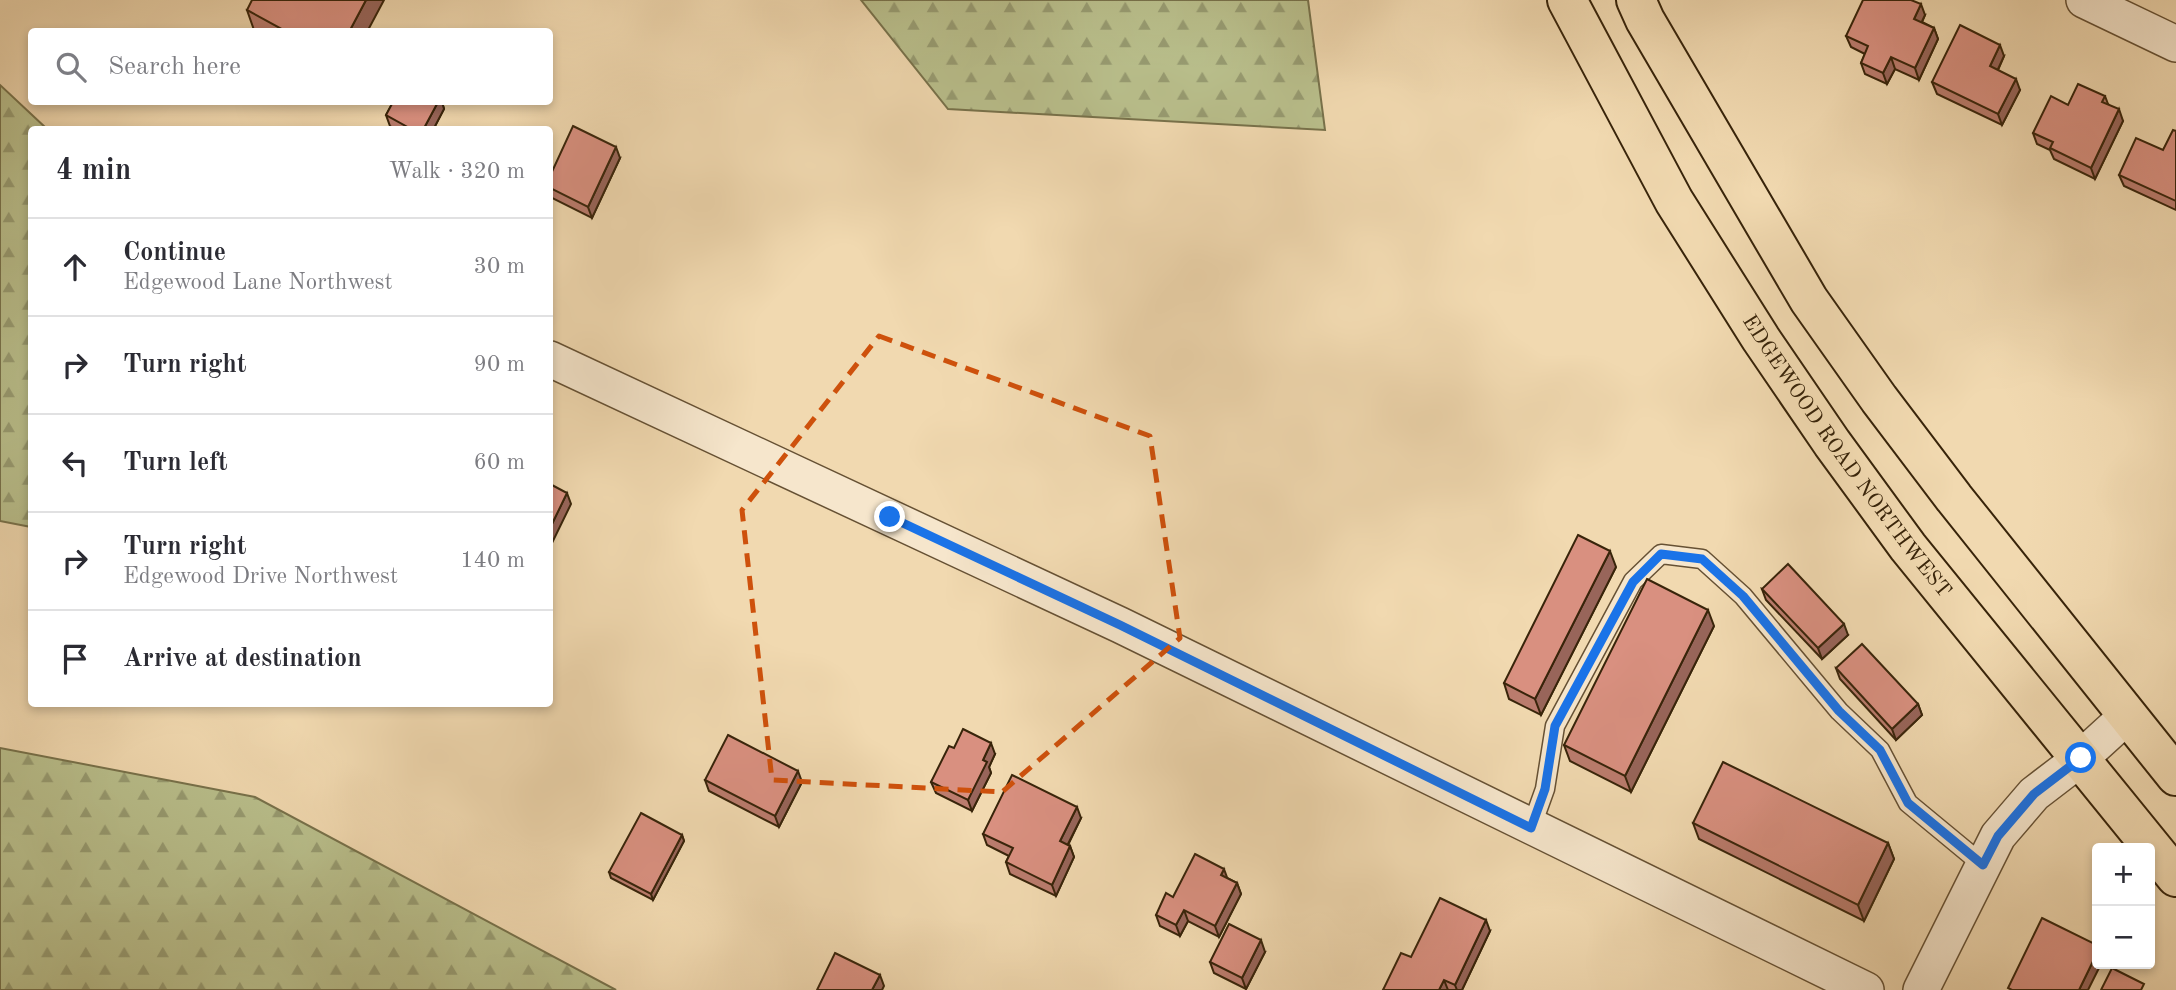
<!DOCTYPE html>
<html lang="en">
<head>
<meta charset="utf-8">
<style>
	body { margin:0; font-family:"Old Standard TT",serif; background:#f7f7f7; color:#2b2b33 }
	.controls { position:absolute; right:21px; bottom:21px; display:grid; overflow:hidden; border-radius:7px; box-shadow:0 4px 10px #0003 }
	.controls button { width:63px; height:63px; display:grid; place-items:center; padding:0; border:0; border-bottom:2px solid #e1e1e2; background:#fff; color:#2b2b33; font:35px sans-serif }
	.stop { position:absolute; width:21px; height:21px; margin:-16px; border:5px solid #1a73e8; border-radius:50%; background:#fff }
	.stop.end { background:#1a73e8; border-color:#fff; box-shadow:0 2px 7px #0008 }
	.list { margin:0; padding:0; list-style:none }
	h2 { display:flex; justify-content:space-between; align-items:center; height:91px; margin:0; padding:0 28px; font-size:30px }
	h2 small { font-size:23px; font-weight:400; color:#7c7c81 }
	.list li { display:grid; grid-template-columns:46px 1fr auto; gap:21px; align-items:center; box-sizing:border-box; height:98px; padding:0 28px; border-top:2px solid #e1e1e2 }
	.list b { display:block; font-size:26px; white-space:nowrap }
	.list p { margin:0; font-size:23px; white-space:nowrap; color:#7c7c81 }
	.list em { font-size:23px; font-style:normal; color:#7c7c81 }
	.icon { flex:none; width:38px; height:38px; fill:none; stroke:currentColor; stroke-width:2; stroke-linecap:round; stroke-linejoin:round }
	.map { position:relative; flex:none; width:2176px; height:990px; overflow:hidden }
	.search { position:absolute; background:#fff; box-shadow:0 4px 10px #0003; left:28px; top:28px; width:525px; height:77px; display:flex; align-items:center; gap:18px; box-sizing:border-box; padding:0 24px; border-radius:7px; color:#7c7c81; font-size:26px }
	.panel { position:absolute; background:#fff; box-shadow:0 4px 10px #0003; left:28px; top:126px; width:525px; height:581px; border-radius:7px }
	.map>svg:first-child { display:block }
	.forest { fill:url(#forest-firs); stroke:#78724b; stroke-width:2 }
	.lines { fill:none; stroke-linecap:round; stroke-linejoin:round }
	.service-casing { stroke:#665134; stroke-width:21 }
	.minor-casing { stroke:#665134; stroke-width:38 }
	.primary-casing { stroke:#38240a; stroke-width:42 }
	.service { stroke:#f6e6cc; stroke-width:18 }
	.minor { stroke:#f6e6cc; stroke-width:35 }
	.primary { stroke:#f1d9b0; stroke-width:38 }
	.wall { fill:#bb7c6e; stroke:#38240a; stroke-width:2 }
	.shaded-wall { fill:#98655a; stroke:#38240a; stroke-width:2 }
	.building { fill:#d99080; stroke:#38240a; stroke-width:2 }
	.route { stroke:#1a73e8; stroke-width:9 }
	.marked { fill:none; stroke:#ce510c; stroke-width:5; stroke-dasharray:14 9; stroke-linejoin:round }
	.labels { text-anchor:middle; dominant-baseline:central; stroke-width:5; stroke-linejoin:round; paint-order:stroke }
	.street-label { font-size:21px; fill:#38240a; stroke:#f6e6cc }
</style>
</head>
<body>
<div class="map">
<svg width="2176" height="990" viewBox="0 0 2176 990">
	<defs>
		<pattern id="forest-firs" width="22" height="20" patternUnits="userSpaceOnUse" patternTransform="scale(1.75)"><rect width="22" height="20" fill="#b9bf8c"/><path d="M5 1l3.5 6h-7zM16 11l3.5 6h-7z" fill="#979b71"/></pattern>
	</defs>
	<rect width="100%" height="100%" fill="#f1d9b0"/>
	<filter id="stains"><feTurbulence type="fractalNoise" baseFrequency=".00286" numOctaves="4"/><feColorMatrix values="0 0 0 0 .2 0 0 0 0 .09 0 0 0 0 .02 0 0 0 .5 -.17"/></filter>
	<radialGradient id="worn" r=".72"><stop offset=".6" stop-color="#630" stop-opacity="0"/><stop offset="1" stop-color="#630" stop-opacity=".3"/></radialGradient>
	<g class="forest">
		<path d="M861,0H1308L1325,130L948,109Z"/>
		<path d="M0,85L47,129L32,130L31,527L0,521Z"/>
		<path d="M0,748L255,797L616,990H0Z"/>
	</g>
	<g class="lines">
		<g class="service-casing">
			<path id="service" d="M1531,828L1545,789L1555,726L1633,581L1661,554L1702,559L1743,596L1839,711L1880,750L1908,803L1983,865"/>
		</g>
		<g class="minor-casing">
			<g id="minor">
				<path d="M2084,0L2176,44"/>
				<path d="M550,359L1120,625L1866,990"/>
				<path d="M1921,990L1998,836L2034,794L2081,758L2127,716"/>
			</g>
		</g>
		<g class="primary-casing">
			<g id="primary">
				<path id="s1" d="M1567,0L1674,201L1761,339L1832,443L1908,547L2176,877"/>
				<path d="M1636,0L1645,20L1809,300L1879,399L1954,498L2176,776"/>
			</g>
		</g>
		<use href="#service" class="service"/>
		<use href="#minor" class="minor"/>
		<use href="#primary" class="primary"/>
	</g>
	<g class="wall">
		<path d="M247,10L367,32H256L254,30Z"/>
		<path d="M1925,15L1922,22L1934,28L1938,39L1919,80L1895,69L1887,84L1865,74L1861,63L1865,54L1851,47L1846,36Z"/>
		<path d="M2004,56L1998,70L2020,90L2002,125L1937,94L1932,82Z"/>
		<path d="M2105,96L2108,104L2123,121L2095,179L2054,159L2050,150L2037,144L2033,133L2068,105Z"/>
		<path d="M393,102H442L444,109L433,130H397L390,126L386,115Z"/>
		<path d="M2176,131V210L2124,186L2119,175L2163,150Z"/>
		<path d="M620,158L592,218L550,197V176Z"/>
		<path d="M1616,567L1541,715L1509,699L1504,683Z"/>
		<path d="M1762,589L1848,635L1822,659L1766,600Z"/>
		<path d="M1714,626L1631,792L1570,761L1564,745Z"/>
		<path d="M1836,668L1918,704L1922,715L1896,740L1840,679Z"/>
		<path d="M954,748L995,754L989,767L991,773L972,811L936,793L931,782Z"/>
		<path d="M705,780L802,782L779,827L709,791Z"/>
		<path d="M1081,818L1068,845L1070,846L1074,857L1056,896L1010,874L1006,862L1009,856L987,845L983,834Z"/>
		<path d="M1693,823L1888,843L1894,859L1864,921L1699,839Z"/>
		<path d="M682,835L684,841L653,900L611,878L609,872Z"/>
		<path d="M1227,878L1237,883L1241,894L1219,937L1188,921L1180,936L1160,926L1156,915L1173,897Z"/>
		<path d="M1490,931L1462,990H1383L1411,957Z"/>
		<path d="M1265,952L1246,989L1214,973L1210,962Z"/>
	</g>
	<g class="shaded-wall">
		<path d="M366,0H384L367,32H349Z"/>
		<path d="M1921,4L1925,15L1918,30L1914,19Z"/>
		<path d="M1934,28L1938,39L1919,80L1915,68Z"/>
		<path d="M2000,45L2004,56L1994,78L1990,66Z"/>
		<path d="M1891,57L1895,69L1887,84L1883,73Z"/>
		<path d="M2016,79L2020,90L2002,125L1998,114Z"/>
		<path d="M438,102H442L444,109L433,130H423Z"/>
		<path d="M2119,109L2123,121L2095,179L2091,168Z"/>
		<path d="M616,147L620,158L592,218L588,207Z"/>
		<path d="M567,493L571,504L550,547V528Z"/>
		<path d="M1610,551L1616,567L1541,715L1535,699Z"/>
		<path d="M1708,610L1714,626L1631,792L1625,776Z"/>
		<path d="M1844,624L1848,635L1822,659L1818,648Z"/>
		<path d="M1918,704L1922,715L1896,740L1892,729Z"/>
		<path d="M991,743L995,754L989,767L991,773L972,811L968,800L983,760Z"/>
		<path d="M798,771L802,782L779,827L775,816Z"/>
		<path d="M1077,807L1081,818L1064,852L1060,841Z"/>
		<path d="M682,835L684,841L653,900L651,894Z"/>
		<path d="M1888,843L1894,859L1864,921L1858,905Z"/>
		<path d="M1070,846L1074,857L1056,896L1052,885Z"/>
		<path d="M1224,869L1228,880L1221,875Z"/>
		<path d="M1237,883L1241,894L1219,937L1215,926Z"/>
		<path d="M1184,910L1188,921L1180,936L1176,925Z"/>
		<path d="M1486,920L1490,931L1462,990H1457L1455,985Z"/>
		<path d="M1261,940L1265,952L1246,989L1242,978Z"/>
		<path d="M2097,953V964H2101L2088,990H2079Z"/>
		<path d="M880,975L884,986L882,990H872Z"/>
		<path d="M1444,980L1448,990H1439Z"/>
	</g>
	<g class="building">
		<path d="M252,0H366L349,32H287L247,10Z"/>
		<path d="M1863,0H1911L1921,4L1914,19L1934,28L1915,68L1891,57L1883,73L1861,63L1868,46L1846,36Z"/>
		<path d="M1960,25L2000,45L1990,66L2016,79L1998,114L1932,82Z"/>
		<path d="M2078,84L2105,96L2102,102L2119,109L2091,168L2050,148L2053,142L2033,133L2051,96L2068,105Z"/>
		<path d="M393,102H438L423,130H413L386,115Z"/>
		<path d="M573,126L616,147L588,207L550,188V176Z"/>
		<path d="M2173,130L2176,131V201L2119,175L2136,138L2163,150Z"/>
		<path d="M550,484L567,493L550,528Z"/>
		<path d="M1578,535L1610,551L1535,699L1504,683Z"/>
		<path d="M1788,564L1844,624L1818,648L1762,589Z"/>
		<path d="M1647,579L1708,610L1625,776L1564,745Z"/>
		<path d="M1862,644L1918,704L1892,729L1836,668Z"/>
		<path d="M963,729L991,743L983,760L987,762L968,800L931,782L949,746L954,748Z"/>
		<path d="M728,735L798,771L775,816L705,780Z"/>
		<path d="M1723,762L1888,843L1858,905L1693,823Z"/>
		<path d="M1012,775L1077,807L1060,841L1070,846L1052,885L1006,862L1013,848L983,834Z"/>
		<path d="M641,813L682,835L651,894L609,872Z"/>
		<path d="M1195,854L1224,869L1221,875L1237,883L1215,926L1184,910L1176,925L1156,915L1166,893L1173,897Z"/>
		<path d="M1440,898L1486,920L1455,985L1444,980L1439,990H1383L1401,953L1411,957Z"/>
		<path d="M2042,918L2097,945V953L2079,990H2012L2008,988Z"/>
		<path d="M1229,924L1261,940L1242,978L1210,962Z"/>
		<path d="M835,953L880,975L872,990H817Z"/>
		<path d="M2112,968L2144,984L2141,990H2101Z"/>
	</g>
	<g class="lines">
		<path class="route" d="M890,517L1120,625L1531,828L1545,789L1555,726L1633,582L1661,554L1702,559L1743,596L1839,711L1880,750L1908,803L1983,865L1998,836L2034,794L2081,758"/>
	</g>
	<path class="marked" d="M879,336L1150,436L1180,638L1002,792L772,780L742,510Z"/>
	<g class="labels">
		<g class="street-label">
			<text stroke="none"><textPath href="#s1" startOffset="536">EDGEWOOD ROAD NORTHWEST</textPath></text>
		</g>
	</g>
	<rect width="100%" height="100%" filter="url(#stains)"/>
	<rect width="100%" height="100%" fill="url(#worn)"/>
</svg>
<div class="controls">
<button>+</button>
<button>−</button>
</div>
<div class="stop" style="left:2081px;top:758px"></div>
<div class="stop end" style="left:890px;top:517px"></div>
<div class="search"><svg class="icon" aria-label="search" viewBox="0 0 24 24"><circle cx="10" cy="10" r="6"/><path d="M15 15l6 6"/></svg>Search here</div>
<section class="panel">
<h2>4 min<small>Walk · 320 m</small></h2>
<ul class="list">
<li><svg class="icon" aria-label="ahead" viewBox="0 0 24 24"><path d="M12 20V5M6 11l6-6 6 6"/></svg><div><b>Continue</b><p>Edgewood Lane Northwest</p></div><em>30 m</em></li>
<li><svg class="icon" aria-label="right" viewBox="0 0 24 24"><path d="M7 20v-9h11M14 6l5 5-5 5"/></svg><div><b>Turn right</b></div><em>90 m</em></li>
<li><svg class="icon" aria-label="left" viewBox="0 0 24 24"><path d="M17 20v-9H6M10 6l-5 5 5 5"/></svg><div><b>Turn left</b></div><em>60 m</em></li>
<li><svg class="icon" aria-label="right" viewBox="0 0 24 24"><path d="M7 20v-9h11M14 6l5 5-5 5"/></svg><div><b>Turn right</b><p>Edgewood Drive Northwest</p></div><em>140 m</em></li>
<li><svg class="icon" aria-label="arrive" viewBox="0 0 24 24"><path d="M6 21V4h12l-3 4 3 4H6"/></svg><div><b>Arrive at destination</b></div></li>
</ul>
</section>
</div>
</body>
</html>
